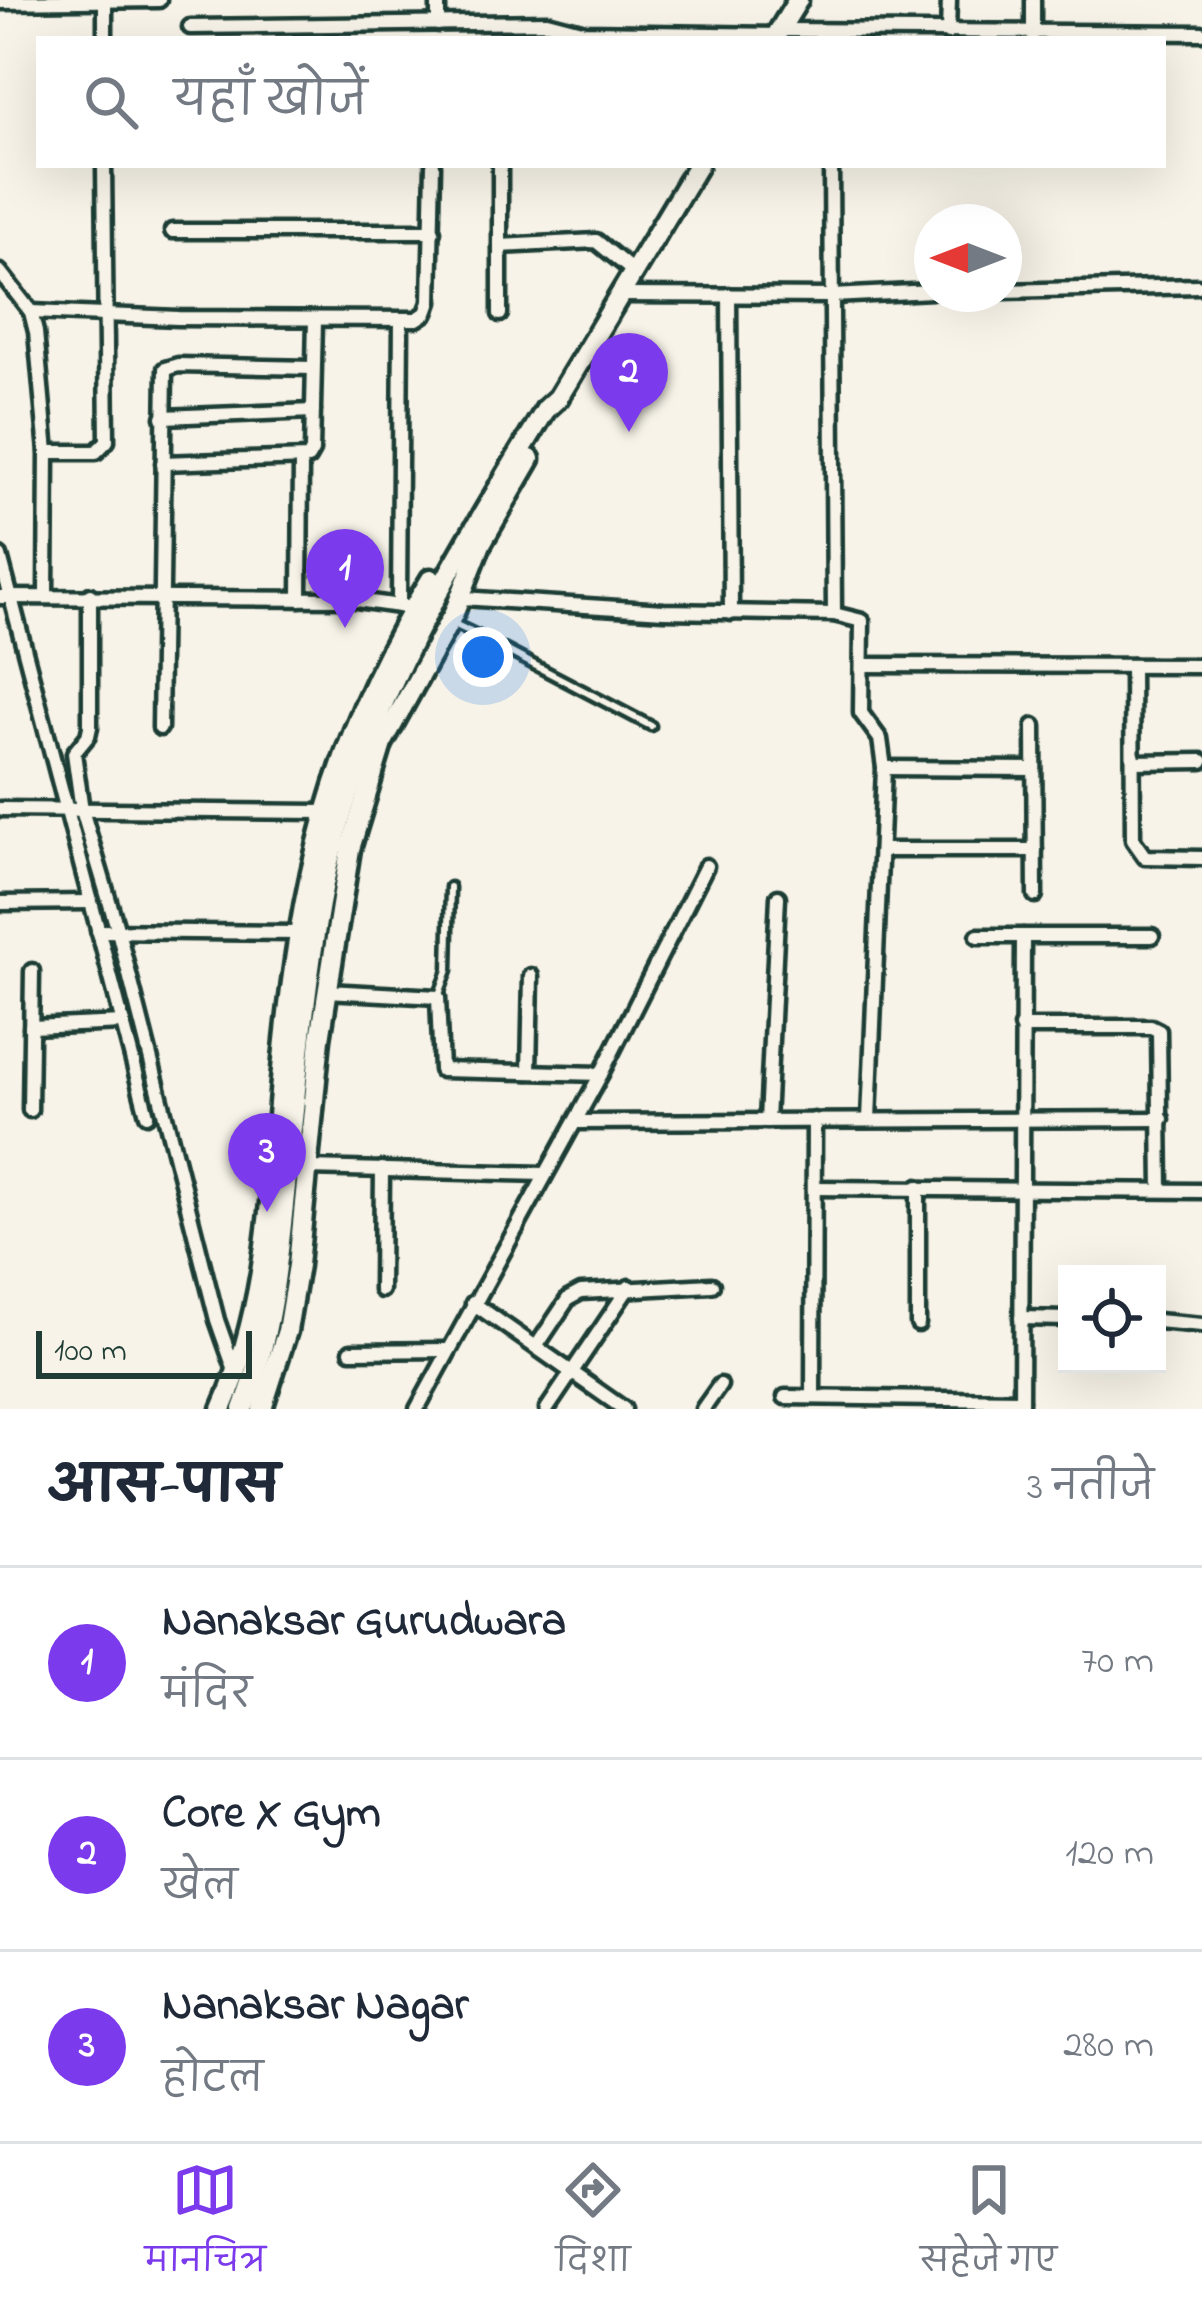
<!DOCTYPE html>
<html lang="hi">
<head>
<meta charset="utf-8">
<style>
	body { margin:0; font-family:"Indie Flower","Playpen Sans Deva",sans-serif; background:#f6f6f7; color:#1f2937 }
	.controls { position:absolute; right:36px; bottom:36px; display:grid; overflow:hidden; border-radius:0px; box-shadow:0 12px 48px #0002 }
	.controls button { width:108px; height:108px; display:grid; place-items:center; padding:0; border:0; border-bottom:3px solid #e0e1e3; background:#fff; color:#1f2937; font:60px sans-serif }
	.compass { position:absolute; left:914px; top:204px; width:108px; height:108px; border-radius:50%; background:#fff; box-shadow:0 12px 48px #0002; rotate:270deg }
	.scale { position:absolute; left:36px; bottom:30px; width:216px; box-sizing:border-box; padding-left:12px; border:6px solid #1f3d34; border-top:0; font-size:33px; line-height:42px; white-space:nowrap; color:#1f3d34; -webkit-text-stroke:9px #f7f3e8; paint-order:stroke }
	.you { position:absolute; left:483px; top:657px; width:42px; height:42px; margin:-30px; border:9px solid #fff; border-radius:50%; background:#1a73e8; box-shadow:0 0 0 18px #1a73e833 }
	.badge { display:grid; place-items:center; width:78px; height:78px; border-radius:50%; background:#7c3aed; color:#fff; font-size:39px; font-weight:700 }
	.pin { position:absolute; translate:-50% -99px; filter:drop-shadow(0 3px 6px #0008) }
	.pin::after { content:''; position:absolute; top:63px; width:42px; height:36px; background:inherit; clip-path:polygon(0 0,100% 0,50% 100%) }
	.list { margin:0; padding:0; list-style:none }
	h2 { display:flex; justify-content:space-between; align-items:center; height:156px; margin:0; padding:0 48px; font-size:51px }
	h2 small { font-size:39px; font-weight:400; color:#747a83 }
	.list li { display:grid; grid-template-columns:78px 1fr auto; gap:36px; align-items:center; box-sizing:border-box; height:192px; padding:0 48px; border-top:3px solid #e0e1e3 }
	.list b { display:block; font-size:45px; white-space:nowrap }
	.list p { margin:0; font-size:39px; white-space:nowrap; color:#747a83 }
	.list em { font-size:39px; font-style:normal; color:#747a83 }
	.icon { flex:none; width:66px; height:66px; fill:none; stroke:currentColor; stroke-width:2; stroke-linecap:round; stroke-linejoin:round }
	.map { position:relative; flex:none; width:1202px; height:1409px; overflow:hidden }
	.search { position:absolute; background:#fff; box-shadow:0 12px 48px #0002; left:36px; right:36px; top:36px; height:132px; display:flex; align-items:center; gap:30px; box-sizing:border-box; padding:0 42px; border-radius:0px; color:#747a83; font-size:45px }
	.sheet { height:732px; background:#fff }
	nav { display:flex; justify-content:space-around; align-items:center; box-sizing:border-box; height:168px; border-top:3px solid #e0e1e3; background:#fff; font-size:33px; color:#747a83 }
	nav a { display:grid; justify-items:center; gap:6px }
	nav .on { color:#7c3aed }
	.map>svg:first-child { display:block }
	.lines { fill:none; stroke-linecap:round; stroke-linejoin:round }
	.service-casing { stroke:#1f3d34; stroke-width:15 }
	.minor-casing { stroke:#1f3d34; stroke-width:21 }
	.primary-casing { stroke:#1f3d34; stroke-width:27 }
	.service { stroke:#f7f3e8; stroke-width:6 }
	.minor { stroke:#f7f3e8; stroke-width:12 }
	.primary { stroke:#f7f3e8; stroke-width:18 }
</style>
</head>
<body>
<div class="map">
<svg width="1202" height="1409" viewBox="0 0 1202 1409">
	<rect width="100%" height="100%" fill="#f7f3e8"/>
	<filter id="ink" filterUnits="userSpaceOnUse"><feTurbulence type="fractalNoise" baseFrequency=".00833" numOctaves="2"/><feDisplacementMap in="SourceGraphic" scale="24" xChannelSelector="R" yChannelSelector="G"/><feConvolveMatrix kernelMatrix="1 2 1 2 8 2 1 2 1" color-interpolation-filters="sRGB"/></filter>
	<g filter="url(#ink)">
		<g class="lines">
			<g class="service-casing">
				<g id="service">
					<path d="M452,623L481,637"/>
					<path d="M496,645L651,726"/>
					<path d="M438,997L448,970L450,887"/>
				</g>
			</g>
			<g class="minor-casing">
				<g id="minor">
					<path d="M438,0V24"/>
					<path d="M0,2L159,0"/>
					<path d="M190,27L547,22L585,32L777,35"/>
					<path d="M781,30L1202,33"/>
					<path d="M948,33L949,0"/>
					<path d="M1033,34V0"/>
					<path d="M105,39V4"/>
					<path d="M500,165V314"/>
					<path d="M831,165L834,614"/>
					<path d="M172,231H433"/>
					<path d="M500,246L596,241L634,272"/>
					<path d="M0,272L31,312L36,332L47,452L46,595"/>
					<path d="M1004,291L1198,286"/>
					<path d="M620,295L832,296L932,291"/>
					<path d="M729,295L731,613"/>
					<path d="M31,312L178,318L417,319L426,313L430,302L433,165"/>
					<path d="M163,417L313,411"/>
					<path d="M47,452H96L107,441L104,165"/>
					<path d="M163,463L308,458L312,451L315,320"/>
					<path d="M0,556L147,1115"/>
					<path d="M90,595V727L88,736L74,753L82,810L118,931L217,1320L235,1371"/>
					<path d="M0,597L350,599L413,608"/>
					<path d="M462,598L664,611L834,614L862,621L861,713L880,739L884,768L869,1119"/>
					<path d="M300,599L301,460"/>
					<path d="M399,604L401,321"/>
					<path d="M863,665L1202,666"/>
					<path d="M1132,666L1133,840L1145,857L1202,858"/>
					<path d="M1034,726L1035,895"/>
					<path d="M160,728L165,369L178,365L313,368"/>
					<path d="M1133,762L1202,761"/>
					<path d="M884,768L1034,769"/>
					<path d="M0,809L323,812"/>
					<path d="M881,850H1035"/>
					<path d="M0,903L90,902"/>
					<path d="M98,931L299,933"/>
					<path d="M978,936H1152"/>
					<path d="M327,991L438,997L441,1070L601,1074"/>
					<path d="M31,1027L123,1023"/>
					<path d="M1021,1027H1151L1159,1031L1161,1190"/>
					<path d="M529,1072L531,976"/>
					<path d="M30,1110L32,971"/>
					<path d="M767,1121L778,897"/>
					<path d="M576,1122L1162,1119"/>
					<path d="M308,1168L544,1174"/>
					<path d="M918,1187V1324"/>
					<path d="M814,1188L1202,1191"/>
					<path d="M381,1290L382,1169"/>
					<path d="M473,1303L624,1409"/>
					<path d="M1021,1318L1067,1319"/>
					<path d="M1157,1321L1202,1325"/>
					<path d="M536,1347L568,1299L581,1292L712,1285"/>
					<path d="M351,1351L448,1350"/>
					<path d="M785,1397L1021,1400"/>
					<path d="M813,1397L814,1120"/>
					<path d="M417,1409L601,1074L706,866"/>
					<path d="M547,1409L629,1287"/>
					<path d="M703,1409L720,1385"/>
					<path d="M1021,1409L1023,936"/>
				</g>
			</g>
			<g class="primary-casing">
				<g id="primary">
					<path d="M774,39L798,0"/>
					<path d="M475,554L530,459"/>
					<path d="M222,1409C269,1303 271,1184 282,1070C300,882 330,741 431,579"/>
					<path d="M243,1409C270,1341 278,1267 285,1195C296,1098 303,1000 320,904C353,721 452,565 546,409L558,398L698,165"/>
					<path d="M262,1409L287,1331L298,1265L320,1039L350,849L382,744L454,613L481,544"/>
				</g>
			</g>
			<use href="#service" class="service"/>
			<use href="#minor" class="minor"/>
			<use href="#primary" class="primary"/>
		</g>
	</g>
</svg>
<div class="controls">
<button><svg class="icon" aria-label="locate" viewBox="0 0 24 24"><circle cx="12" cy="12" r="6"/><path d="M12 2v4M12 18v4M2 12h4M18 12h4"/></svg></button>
</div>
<svg class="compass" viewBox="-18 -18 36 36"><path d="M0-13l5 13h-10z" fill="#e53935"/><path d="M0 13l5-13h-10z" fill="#747a83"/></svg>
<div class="scale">100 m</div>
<div class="you"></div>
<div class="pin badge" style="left:345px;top:628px">1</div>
<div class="pin badge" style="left:629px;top:432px">2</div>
<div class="pin badge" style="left:267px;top:1212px">3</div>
<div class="search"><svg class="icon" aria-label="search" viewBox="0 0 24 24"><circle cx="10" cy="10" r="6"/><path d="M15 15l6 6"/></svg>यहाँ खोजें</div>
</div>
<section class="sheet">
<h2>आस-पास<small>3 नतीजे</small></h2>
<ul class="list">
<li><span class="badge">1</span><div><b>Nanaksar Gurudwara</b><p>मंदिर</p></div><em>70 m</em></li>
<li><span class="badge">2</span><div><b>Core X Gym</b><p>खेल</p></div><em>120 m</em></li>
<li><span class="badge">3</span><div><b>Nanaksar Nagar</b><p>होटल</p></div><em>280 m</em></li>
</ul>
</section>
<nav>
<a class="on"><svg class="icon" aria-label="map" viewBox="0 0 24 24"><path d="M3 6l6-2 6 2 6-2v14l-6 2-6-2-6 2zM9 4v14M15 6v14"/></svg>मानचित्र</a>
<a><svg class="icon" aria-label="directions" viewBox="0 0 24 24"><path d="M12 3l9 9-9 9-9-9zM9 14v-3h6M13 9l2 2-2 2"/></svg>दिशा</a>
<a><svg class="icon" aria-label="saved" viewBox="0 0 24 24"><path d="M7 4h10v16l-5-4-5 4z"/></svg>सहेजे गए</a>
</nav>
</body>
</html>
